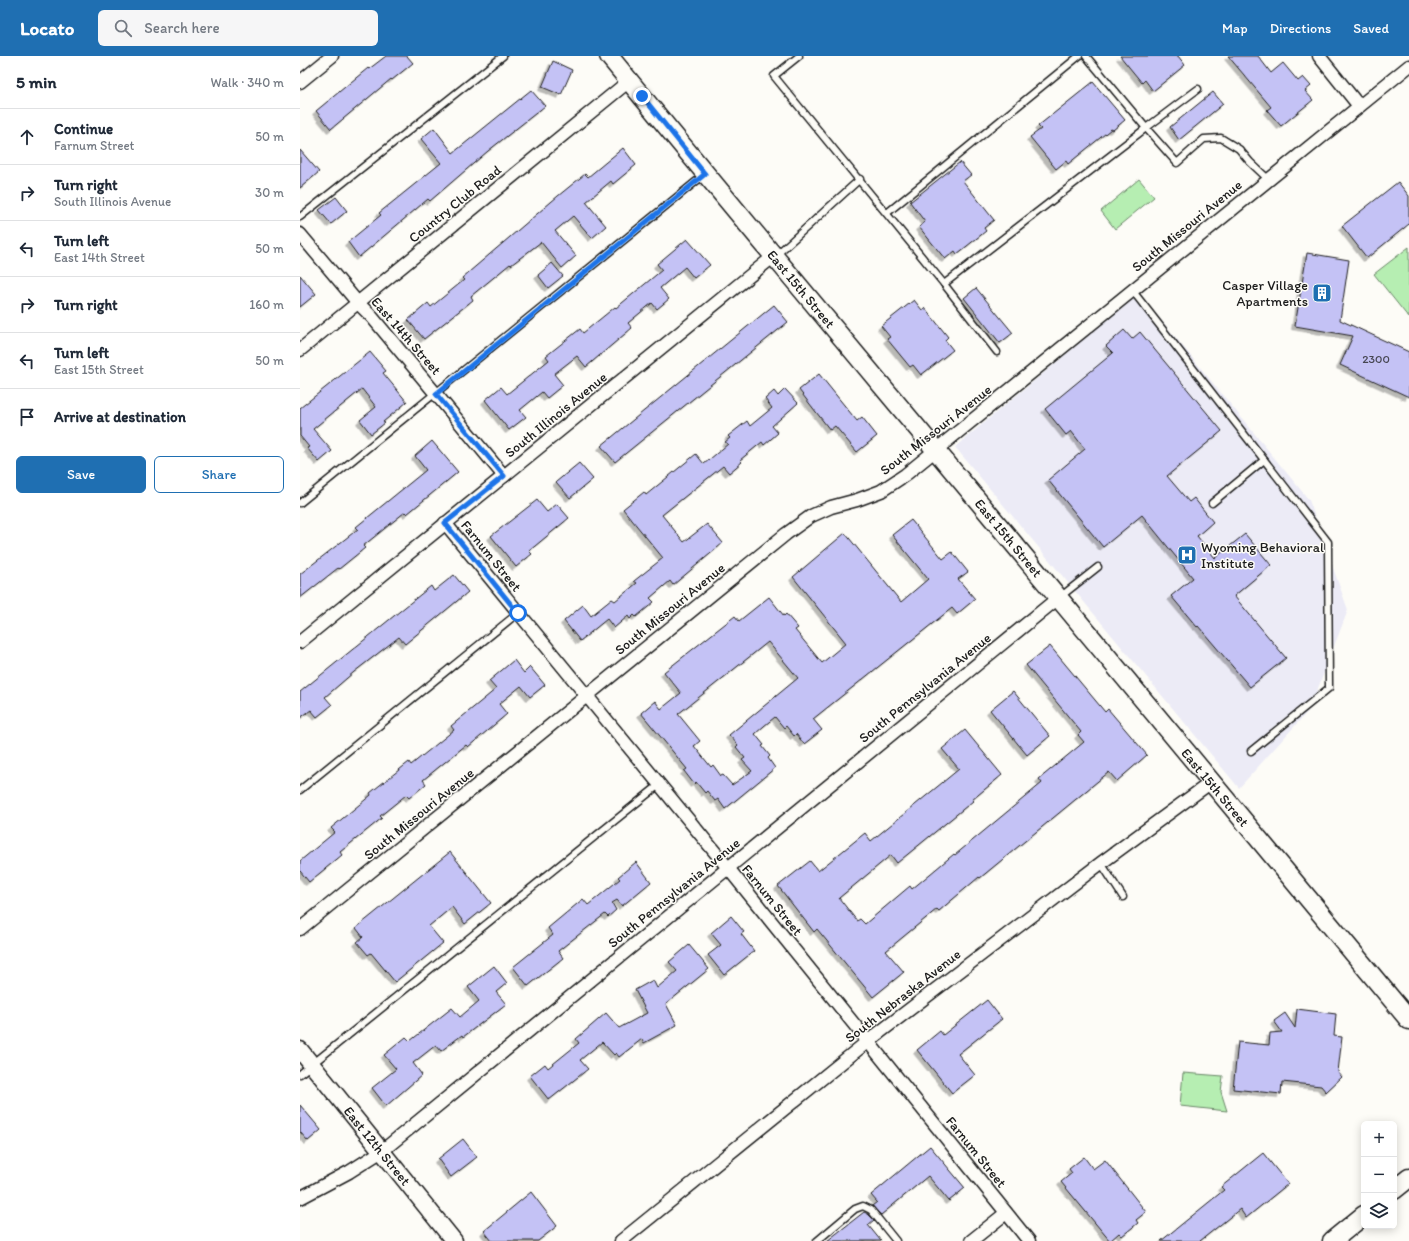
<!DOCTYPE html>
<html lang="en">
<head>
<meta charset="utf-8">
<style>
	body { margin:0; font-family:Itim,sans-serif; background:#f6f6f7; color:#1f2937 }
	.controls { position:absolute; right:12px; bottom:12px; display:grid; overflow:hidden; border-radius:6px; box-shadow:0 2px 10px #0003 }
	.controls button { width:36px; height:36px; display:grid; place-items:center; padding:0; border:0; border-bottom:1px solid #e0e1e3; background:#fff; color:#1f2937; font:20px sans-serif }
	.stop { position:absolute; width:12px; height:12px; margin:-9px; border:3px solid #1a73e8; border-radius:50%; background:#fff }
	.stop.end { background:#1a73e8; border-color:#fff; box-shadow:0 1px 4px #0008 }
	.list { margin:0; padding:0; list-style:none }
	h2 { display:flex; justify-content:space-between; align-items:center; height:52px; margin:0; padding:0 16px; font-size:17px }
	h2 small { font-size:13px; font-weight:400; color:#747a83 }
	.list li { display:grid; grid-template-columns:26px 1fr auto; gap:12px; align-items:center; box-sizing:border-box; height:56px; padding:0 16px; border-top:1px solid #e0e1e3 }
	.list b { display:block; font-size:15px; white-space:nowrap }
	.list p { margin:0; font-size:13px; white-space:nowrap; color:#747a83 }
	.list em { font-size:13px; font-style:normal; color:#747a83 }
	.actions { display:flex; gap:8px; padding:12px 16px }
	.actions a { flex:1; padding:9px 0; border:1px solid #1f6fb2; border-radius:6px; text-align:center; font-size:14px; color:#1f6fb2 }
	.actions .main { background:#1f6fb2; color:#fff }
	.icon { flex:none; width:22px; height:22px; fill:none; stroke:currentColor; stroke-width:2; stroke-linecap:round; stroke-linejoin:round }
	.map { position:relative; flex:none; width:1109px; height:1185px; overflow:hidden }
	header { display:flex; align-items:center; gap:24px; box-sizing:border-box; height:56px; padding:0 20px; background:#1f6fb2; color:#fff }
	header strong { font-size:19px }
	nav { display:flex; gap:22px; margin-inline-start:auto; font-size:14px }
	.search { width:280px; height:36px; background:#f6f6f7; display:flex; align-items:center; gap:10px; box-sizing:border-box; padding:0 14px; border-radius:6px; color:#747a83; font-size:15px }
	main { display:flex }
	aside { flex:1; background:#fff }
	.map>svg:first-child { display:block }
	.built { fill:#ecebf6 }
	.green { fill:#b6eeb2; stroke:#698567 }
	.building { fill:#c4c2f5; stroke:#1c1c1c; fill-rule:evenodd; filter:url(#shadow) }
	.lines { fill:none; stroke-linecap:round; stroke-linejoin:round }
	.service-casing { stroke:#1c1c1c; stroke-width:9 }
	.minor-casing { stroke:#1c1c1c; stroke-width:15 }
	.tertiary-casing { stroke:#1c1c1c; stroke-width:19 }
	.secondary-casing { stroke:#1c1c1c; stroke-width:21 }
	.service { stroke:#fdfcf7; stroke-width:6 }
	.minor { stroke:#fdfcf7; stroke-width:12 }
	.tertiary { stroke:#fdfcf7; stroke-width:16 }
	.secondary { stroke:#fdfcf7; stroke-width:18 }
	.route { stroke:#1a73e8; stroke-width:5 }
	.labels { text-anchor:middle; dominant-baseline:central; stroke-width:3; stroke-linejoin:round; paint-order:stroke }
	.number-label { font-size:12px; fill:#464652 }
	.street-label { font-size:14px; fill:#1c1c1c; stroke:#fdfcf7 }
	.poi-label { font-size:14px; fill:#1c1c1c; stroke:#fdfcf7; text-anchor:end }
</style>
</head>
<body>
<header>
<strong>Locato</strong>
<div class="search"><svg class="icon" aria-label="search" viewBox="0 0 24 24"><circle cx="10" cy="10" r="6"/><path d="M15 15l6 6"/></svg>Search here</div>
<nav><a>Map</a><a>Directions</a><a>Saved</a></nav>
</header>
<main>
<aside>
<h2>5 min<small>Walk · 340 m</small></h2>
<ul class="list">
<li><svg class="icon" aria-label="ahead" viewBox="0 0 24 24"><path d="M12 20V5M6 11l6-6 6 6"/></svg><div><b>Continue</b><p>Farnum Street</p></div><em>50 m</em></li>
<li><svg class="icon" aria-label="right" viewBox="0 0 24 24"><path d="M7 20v-9h11M14 6l5 5-5 5"/></svg><div><b>Turn right</b><p>South Illinois Avenue</p></div><em>30 m</em></li>
<li><svg class="icon" aria-label="left" viewBox="0 0 24 24"><path d="M17 20v-9H6M10 6l-5 5 5 5"/></svg><div><b>Turn left</b><p>East 14th Street</p></div><em>50 m</em></li>
<li><svg class="icon" aria-label="right" viewBox="0 0 24 24"><path d="M7 20v-9h11M14 6l5 5-5 5"/></svg><div><b>Turn right</b></div><em>160 m</em></li>
<li><svg class="icon" aria-label="left" viewBox="0 0 24 24"><path d="M17 20v-9H6M10 6l-5 5 5 5"/></svg><div><b>Turn left</b><p>East 15th Street</p></div><em>50 m</em></li>
<li><svg class="icon" aria-label="arrive" viewBox="0 0 24 24"><path d="M6 21V4h12l-3 4 3 4H6"/></svg><div><b>Arrive at destination</b></div></li>
</ul>
<div class="actions"><a class="main">Save</a><a>Share</a></div>
</aside>
<div class="map">
<svg width="1109" height="1185" viewBox="0 0 1109 1185">
	<defs>
		<filter id="shadow"><feDropShadow dx="-3.5" dy="3.5" stdDeviation="0" flood-color="#0004"/></filter>
	</defs>
	<rect width="100%" height="100%" fill="#fdfcf7"/>
	<filter id="ink" filterUnits="userSpaceOnUse"><feTurbulence type="fractalNoise" baseFrequency=".025" numOctaves="2"/><feDisplacementMap in="SourceGraphic" scale="8" xChannelSelector="R" yChannelSelector="G"/><feConvolveMatrix kernelMatrix="1 2 1 2 8 2 1 2 1" color-interpolation-filters="sRGB"/></filter>
	<g filter="url(#ink)">
		<path class="built" d="M839,237L1009,444L1048,554L1010,653L939,732L655,391Z"/>
		<g class="green">
			<path d="M839,123L854,141L815,173L801,155Z"/>
			<path d="M1109,191V262L1074,218Z"/>
			<path d="M883,1017L923,1020L921,1036L927,1055L880,1050Z"/>
		</g>
		<g class="building">
			<path d="M86,0H107L113,7L92,24L91,23L31,73L16,55L68,12L69,13Z"/>
			<path d="M820,0H878L885,9L853,35L845,24L842,27Z"/>
			<path d="M928,0H958L971,17L983,7L998,25L1003,21L1011,30L1005,35L1013,44L981,70L967,54L971,51Z"/>
			<path d="M253,5L272,14L261,39L242,31Z"/>
			<path d="M793,26L825,64L813,74L811,73L768,108L766,105L756,113L730,81L741,73L738,70Z"/>
			<path d="M231,34L245,50L188,95L130,145L128,143L59,201L48,186L81,159L79,157L141,107L121,83L134,72L153,97Z"/>
			<path d="M913,36L923,48L879,84L870,71Z"/>
			<path d="M323,92L336,109L313,128L311,125L286,146L306,170L292,182L273,160L255,175L276,200L262,212L241,186L211,209L210,208L171,240L173,244L124,283L108,264L128,247L131,251L164,224L162,222L258,140L285,118L288,121Z"/>
			<path d="M0,94L19,116L0,132Z"/>
			<path d="M660,106L671,119L663,125L694,164L684,172L686,175L657,198L655,195L645,203L619,171L625,166L610,146Z"/>
			<path d="M1098,126L1109,140V168L1067,202L1042,170Z"/>
			<path d="M36,141L47,155L31,168L19,154Z"/>
			<path d="M387,183L410,209L394,222L385,211L360,232L369,243L357,253L352,247L328,267L332,272L286,311L277,300L254,318L263,329L247,342L242,336L220,354L226,361L209,374L185,344L201,331L207,338L249,304L246,300L280,273L283,277L315,251L316,252L362,214L357,208Z"/>
			<path d="M1007,197L1049,204L1040,264L1109,296V341L1040,309L1053,280L995,270Z"/>
			<path d="M252,207L263,220L248,232L238,219Z"/>
			<path d="M0,219L16,238L0,251Z"/>
			<path d="M676,232L713,277L700,287L664,242Z"/>
			<path d="M614,244L622,254L625,252L648,281L645,284L653,294L621,319L613,309L610,311L587,283L590,281L581,270Z"/>
			<path d="M474,249L488,266L315,406L301,390Z"/>
			<path d="M824,274L832,283L840,276L922,375L867,420L889,446L894,442L913,466L897,480L915,502L945,478L971,509L934,540L986,602L950,631L898,570L897,571L871,540L893,522L842,459L803,491L748,424L785,393L771,375L766,379L745,353L813,297L806,290Z"/>
			<path d="M70,296L86,315L83,317L107,346L83,366L85,367L71,378L60,364L76,351L62,333L13,373L32,395L19,406L7,392L9,391L0,380V352Z"/>
			<path d="M519,318L557,365L562,361L577,380L557,396L535,370L530,374L499,334Z"/>
			<path d="M485,333L498,347L472,370L478,377L464,389L462,386L440,404L442,406L429,417L423,410L362,459L384,486L407,468L423,487L373,529L370,525L350,542L354,546L336,561L334,559L330,563L328,560L314,572L307,563L280,585L264,565L283,549L291,560L312,543L315,545L337,527L334,525L363,502L323,453L344,436L346,439L396,398L404,408L428,388L425,386L430,382L428,380L447,365L450,370L472,352L465,343L474,335L478,340Z"/>
			<path d="M132,385L158,416L107,458L105,456L63,490L65,492L39,513L38,512L0,542V518L58,473L56,471L126,414L115,400Z"/>
			<path d="M279,407L293,423L270,442L256,426Z"/>
			<path d="M237,444L247,456L257,448L269,462L229,495L232,498L216,511L191,480Z"/>
			<path d="M611,464L643,503L652,496L668,516L658,523L675,543L657,558L652,552L513,663L522,674L504,688L496,678L494,680L486,670L484,672L475,661L464,670L455,678L464,689L462,690L470,700L468,702L475,712L425,753L418,743L415,745L407,735L405,737L396,726L394,728L384,715L387,713L341,657L355,645L361,653L381,637L364,616L435,560L439,565L469,541L484,560L486,558L498,572L495,574L522,607L546,587L493,521L545,477L601,546L628,523L592,479ZM468,586L498,622L429,679L438,689L436,691L445,702L442,704L452,715L432,729L423,719L421,720L413,709L411,711L394,690L400,685L378,658Z"/>
			<path d="M154,519L168,536L105,588L99,581L54,616L25,641L32,649L17,661L11,654L0,662V636L131,530L134,535Z"/>
			<path d="M750,590L805,656L808,653L847,699L817,725L809,716L680,822L679,821L639,855L637,853L586,895L604,916L573,941L517,873L514,876L478,830L510,805L518,815L565,777L571,785L659,713L642,693L665,674L702,719L672,744L673,745L597,807L591,799L539,842L557,865L560,863L565,868L610,830L612,833L654,798L655,799L742,727L739,723L784,686L778,679L781,676L726,609Z"/>
			<path d="M214,604L224,617L230,611L245,629L230,641L221,630L199,648L207,658L168,691L166,689L123,724L126,728L109,742L106,739L80,760L82,762L40,796L42,799L9,826L0,815V805L35,776L31,772L71,739L70,737L109,706L111,709L154,674L151,670L196,633L189,625Z"/>
			<path d="M713,635L750,680L727,699L690,654Z"/>
			<path d="M150,796L191,847L165,868L152,851L129,870L143,887L95,926L71,897L68,899L57,886L63,881L56,872Z"/>
			<path d="M336,806L351,826L322,850L317,844L312,847L316,854L308,861L305,858L258,895L263,902L228,930L213,911L253,879L248,872L283,843L288,849L320,823L318,821Z"/>
			<path d="M431,860L444,876L441,878L454,895L424,919L408,899L421,889L411,877Z"/>
			<path d="M389,889L409,913L366,948L377,969L344,987L342,983L319,1001L316,997L314,999L302,986L280,1004L288,1013L249,1044L230,1020L245,1008L248,1012L279,987L276,983L306,957L319,972L347,957L335,934L353,924L357,932L377,915L369,906Z"/>
			<path d="M194,910L207,927L196,936L206,948L163,981L162,979L141,995L136,989L113,1007L122,1019L86,1050L72,1032L96,1013L84,999L106,981L110,985L152,952L160,961L179,945L168,931Z"/>
			<path d="M687,944L702,963L658,998L675,1019L652,1037L617,994L640,975L643,979Z"/>
			<path d="M997,953L1036,958L1034,980L1042,981L1038,1016L1042,1021L1026,1036L1021,1030L982,1026L981,1038L933,1033L938,986L969,989L970,977L982,976L974,965L985,957L995,972Z"/>
			<path d="M0,1049L21,1074L8,1085L0,1076Z"/>
			<path d="M163,1083L177,1101L151,1121L138,1103Z"/>
			<path d="M630,1090L665,1132L649,1145L628,1120L581,1159L572,1150L577,1146L571,1139Z"/>
			<path d="M963,1097L988,1128L946,1162L940,1153L900,1185H861L924,1134L921,1131Z"/>
			<path d="M784,1101L793,1113L805,1104L846,1156L836,1164L838,1167L822,1180L819,1177L810,1185L761,1126L772,1117L769,1113Z"/>
			<path d="M231,1136L257,1170L238,1185H192L184,1175Z"/>
			<path d="M564,1156L568,1158L574,1164L568,1169L581,1185H527Z"/>
		</g>
		<g class="lines">
			<g class="service-casing">
				<g id="service">
					<path d="M499,0L474,20L644,228L697,296"/>
					<path d="M898,33L846,72L877,107L904,83L921,82L939,93L950,106L969,124"/>
					<path d="M587,157L779,0"/>
					<path d="M0,161L203,0"/>
					<path d="M475,200L560,123"/>
					<path d="M644,228L846,72L786,0"/>
					<path d="M832,234L1028,486L1029,632L951,695"/>
					<path d="M0,447L404,119"/>
					<path d="M912,447L964,404"/>
					<path d="M760,541L798,511"/>
					<path d="M0,734L218,557"/>
					<path d="M801,807L823,841"/>
					<path d="M0,1018L359,729"/>
					<path d="M517,1185L555,1153L563,1150L571,1154L596,1185"/>
				</g>
			</g>
			<g class="minor-casing">
				<g id="minor">
					<path d="M1019,0L1059,50"/>
					<path d="M0,26L32,0"/>
					<path d="M0,178L58,247L72,261L204,420"/>
					<path d="M0,294L329,25"/>
					<path d="M145,467L428,812L729,1185"/>
					<path d="M0,586L474,200"/>
					<path d="M0,873L486,478L511,460L531,451L557,444L581,435L605,419L1109,10"/>
					<path d="M0,1142L49,1116L82,1095L758,542"/>
					<path d="M321,1185L567,986L801,807L910,727"/>
					<path d="M671,1185L706,1157"/>
				</g>
			</g>
			<g class="tertiary-casing">
				<g id="tertiary">
					<path id="s1" d="M0,994L154,1185"/>
				</g>
			</g>
			<g class="secondary-casing">
				<g id="secondary">
					<path id="s2" d="M309,0C431,150 555,297 679,446C822,619 965,792 1109,964"/>
					<path d="M1094,1134L1109,1122"/>
					<path d="M1032,1185L1064,1159"/>
				</g>
			</g>
			<use href="#service" class="service"/>
			<use href="#minor" class="minor"/>
			<use href="#tertiary" class="tertiary"/>
			<use href="#secondary" class="secondary"/>
		</g>
	</g>
	<g class="lines" filter="url(#ink)">
		<path class="route" d="M218,557L145,467L204,420L136,338L405,118L342,40"/>
	</g>
	<defs>
		<g id="building-square" transform="scale(1)"><rect x="-9" y="-9" width="18" height="18" rx="4" fill="#1f6fb2" stroke="#fdfcf7"/><path d="M-4-6H4V6H1V3H-1V6H-4ZM-2.5-4.3h1.7v1.8h-1.7ZM.8-4.3h1.7v1.8H.8ZM-2.5-1h1.7V.8h-1.7ZM.8-1h1.7V.8H.8Z" fill="#fff"/></g>
		<g id="hospital-square" transform="scale(1)"><rect x="-9" y="-9" width="18" height="18" rx="4" fill="#1f6fb2" stroke="#fdfcf7"/><path d="M-5-5h3v3.5h4V-5h3V5h-3V1.5h-4V5h-3Z" fill="#fff"/></g>
	</defs>
	<g fill-rule="evenodd">
		<use href="#building-square" x="1022" y="237"/>
		<use href="#hospital-square" x="887" y="499"/>
	</g>
	<g class="labels">
		<g class="number-label">
			<text x="1076" y="303">2300</text>
		</g>
		<g class="street-label">
			<text transform="translate(155 148) rotate(-39)">Country Club Road</text>
			<text transform="translate(887 170) rotate(-39)">South Missouri Avenue</text>
			<text stroke="none"><textPath href="#s2" startOffset="302">East 15th Street</textPath></text>
			<text transform="translate(106 280) rotate(49)">East 14th Street</text>
			<text transform="translate(256 359) rotate(-39)">South Illinois Avenue</text>
			<text transform="translate(636 374) rotate(-38)">South Missouri Avenue</text>
			<text stroke="none"><textPath href="#s2" startOffset="626">East 15th Street</textPath></text>
			<text transform="translate(191 500) rotate(51)">Farnum Street</text>
			<text transform="translate(370 553) rotate(-39)">South Missouri Avenue</text>
			<text transform="translate(625 632) rotate(-39)">South Pennsylvania Avenue</text>
			<text stroke="none"><textPath href="#s2" startOffset="950">East 15th Street</textPath></text>
			<text transform="translate(119 758) rotate(-39)">South Missouri Avenue</text>
			<text transform="translate(374 837) rotate(-39)">South Pennsylvania Avenue</text>
			<text transform="translate(472 844) rotate(51)">Farnum Street</text>
			<text transform="translate(603 940) rotate(-38)">South Nebraska Avenue</text>
			<text stroke="none"><textPath href="#s1" startOffset="123">East 12th Street</textPath></text>
			<text transform="translate(676 1096) rotate(51)">Farnum Street</text>
		</g>
		<g class="poi-label">
			<text x="1008" y="229">Casper Village<tspan x="1008" dy="16">Apartments</tspan></text>
			<text x="901" y="491" text-anchor="start">Wyoming Behavioral<tspan x="901" dy="16">Institute</tspan></text>
		</g>
	</g>
</svg>
<div class="controls">
<button>+</button>
<button>−</button>
<button><svg class="icon" aria-label="layers" viewBox="0 0 24 24"><path d="M12 4l9 5-9 5-9-5zM3 14l9 5 9-5"/></svg></button>
</div>
<div class="stop" style="left:218px;top:557px"></div>
<div class="stop end" style="left:342px;top:40px"></div>
</div>
</main>
</body>
</html>
